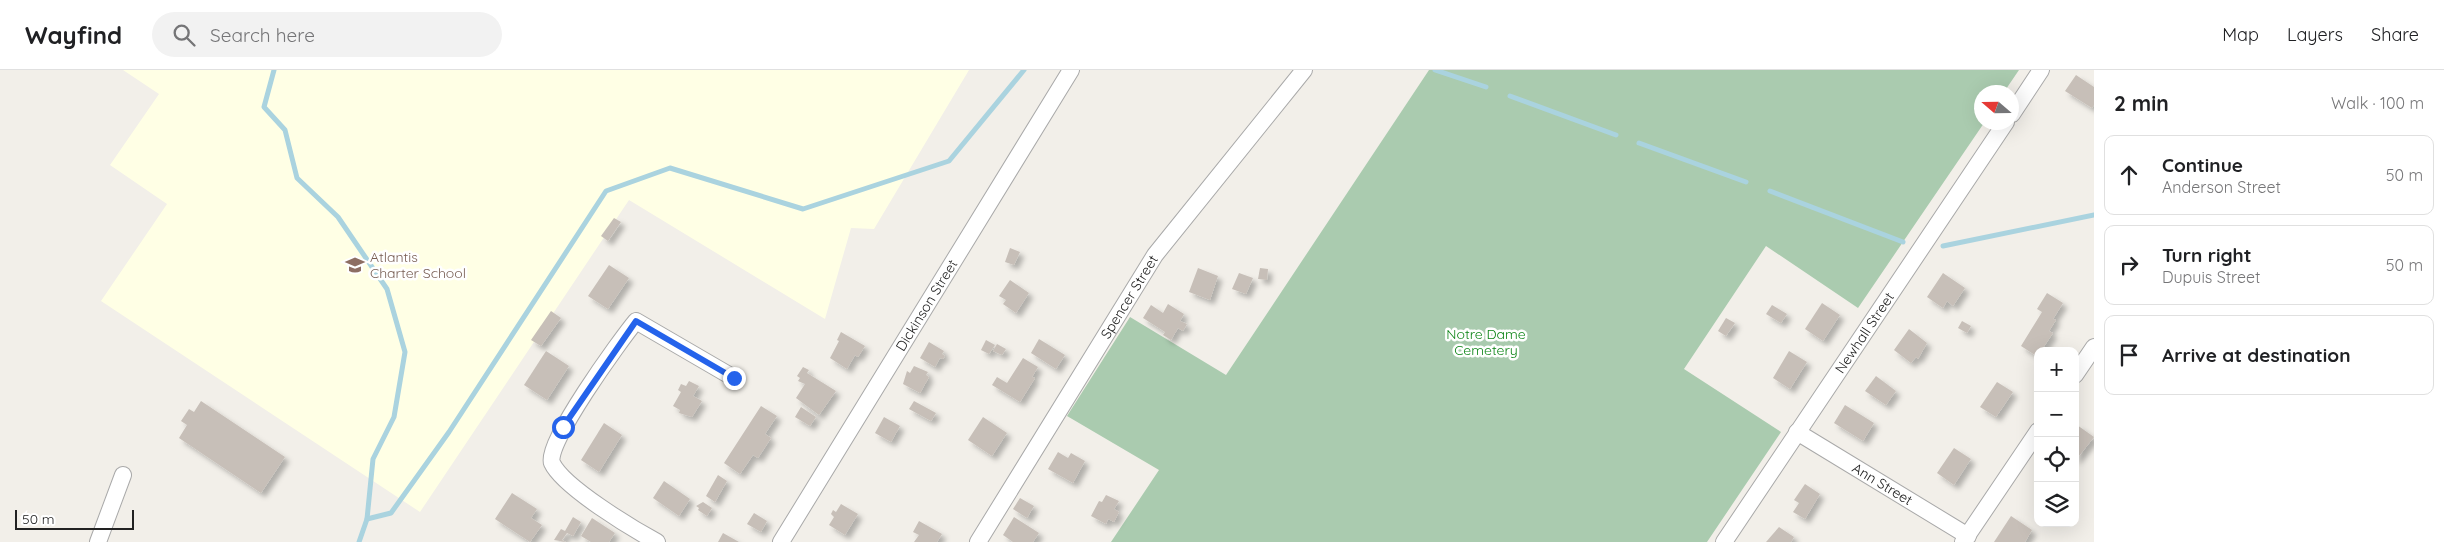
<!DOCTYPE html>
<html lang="en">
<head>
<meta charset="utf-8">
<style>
	body { margin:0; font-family:Quicksand,sans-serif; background:#f2f2f2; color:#202124 }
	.controls { position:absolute; right:15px; bottom:15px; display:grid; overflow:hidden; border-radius:10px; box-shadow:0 5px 20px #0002 }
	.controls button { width:45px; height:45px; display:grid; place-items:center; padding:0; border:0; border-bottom:1px solid #e0e0e0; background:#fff; color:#202124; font:25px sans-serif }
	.compass { position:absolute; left:1974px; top:15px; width:45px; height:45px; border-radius:50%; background:#fff; box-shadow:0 5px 20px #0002; rotate:290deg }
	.scale { position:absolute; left:15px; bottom:12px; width:119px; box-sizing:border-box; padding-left:5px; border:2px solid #222; border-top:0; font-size:14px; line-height:18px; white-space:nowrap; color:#222; -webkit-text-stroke:4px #fff; paint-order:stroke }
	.stop { position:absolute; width:15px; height:15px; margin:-11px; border:4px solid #2563eb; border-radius:50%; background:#fff }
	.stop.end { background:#2563eb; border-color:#fff; box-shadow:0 1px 5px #0008 }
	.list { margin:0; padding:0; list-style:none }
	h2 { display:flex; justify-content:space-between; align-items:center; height:65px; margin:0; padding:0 20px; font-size:21px }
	h2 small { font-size:16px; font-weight:400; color:#757577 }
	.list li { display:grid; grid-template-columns:32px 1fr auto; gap:15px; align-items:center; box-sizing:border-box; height:80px; margin:0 10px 10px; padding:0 10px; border:1px solid #e0e0e0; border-radius:10px }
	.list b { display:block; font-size:19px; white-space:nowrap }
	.list p { margin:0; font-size:16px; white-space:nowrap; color:#757577 }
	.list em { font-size:16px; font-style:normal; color:#757577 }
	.icon { flex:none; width:28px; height:28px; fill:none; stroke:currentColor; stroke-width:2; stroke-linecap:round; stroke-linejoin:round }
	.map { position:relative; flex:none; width:2094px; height:472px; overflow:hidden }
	header { display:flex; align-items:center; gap:30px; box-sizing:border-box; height:70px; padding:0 25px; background:#fff; border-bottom:1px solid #e0e0e0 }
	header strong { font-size:24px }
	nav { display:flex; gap:28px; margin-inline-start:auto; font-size:18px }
	.search { width:350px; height:45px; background:#f2f2f2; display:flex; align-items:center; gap:12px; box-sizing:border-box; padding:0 18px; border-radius:28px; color:#757577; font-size:19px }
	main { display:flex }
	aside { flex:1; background:#fff }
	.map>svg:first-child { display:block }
	.education { fill:#ffffe5 }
	.cemetery { fill:#aacbaf }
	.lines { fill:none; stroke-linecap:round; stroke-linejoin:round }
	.stream { stroke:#aad3df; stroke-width:5 }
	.building { fill:#c7bfb8; filter:url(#shadow) }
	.street-casing { stroke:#a9a9a9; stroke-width:18 }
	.street { stroke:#fff; stroke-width:16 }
	.route { stroke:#2563eb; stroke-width:6 }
	.labels { text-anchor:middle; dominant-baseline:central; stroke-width:5; stroke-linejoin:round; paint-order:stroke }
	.education-label { font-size:14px; fill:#785e54; stroke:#fff; text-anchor:start }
	.street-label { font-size:14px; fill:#222; stroke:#fff }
	.park-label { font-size:14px; fill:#0c8416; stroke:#fff }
</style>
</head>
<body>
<header>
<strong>Wayfind</strong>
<div class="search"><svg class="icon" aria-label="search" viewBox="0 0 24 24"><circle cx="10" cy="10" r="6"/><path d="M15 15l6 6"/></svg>Search here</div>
<nav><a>Map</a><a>Layers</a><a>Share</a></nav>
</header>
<main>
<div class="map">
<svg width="2094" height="472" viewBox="0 0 2094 472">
	<defs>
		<filter id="shadow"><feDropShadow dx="4.5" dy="4.5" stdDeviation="2.5" flood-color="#0004"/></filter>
	</defs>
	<rect width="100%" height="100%" fill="#f2efe9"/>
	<path class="education" d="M123,0H969L874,159L851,158L825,249L629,130L420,442L101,231L167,134L110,95L159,24Z"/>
	<path class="cemetery" d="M1429,0H2019L2004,22H1982V52L1984,53L1858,238L1766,176L1684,299L1781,362L1707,472H1111L1159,400L1067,346L1130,247L1226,305Z"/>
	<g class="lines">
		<g class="stream">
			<path d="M274,0L264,37L285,60L297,108L338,147L387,219L405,282L394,347L373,389L367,449L359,472"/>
			<path d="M1435,0L1486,17"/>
			<path d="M1510,26L1616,65"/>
			<path d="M1639,73L1746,112"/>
			<path d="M1770,121L1903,172"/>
			<path d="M1943,176L2094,145"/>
			<path d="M367,449L391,443L449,362L606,121L670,98L803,139L949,91L1024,0"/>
		</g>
	</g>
	<g class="building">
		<path d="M2076,5L2094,17V35L2092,38L2065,21Z"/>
		<path d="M614,148L621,152L608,171L601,166Z"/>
		<path d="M1010,178L1020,182L1014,195L1005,192Z"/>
		<path d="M609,195L629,208L608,239L588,226Z"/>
		<path d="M1198,198L1218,206L1210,230L1189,222Z"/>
		<path d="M1260,198L1268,199L1267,210L1258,209Z"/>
		<path d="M1239,203L1253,208L1246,224L1232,219Z"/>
		<path d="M1943,203L1965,218L1953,236L1947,231L1943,238L1927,227Z"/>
		<path d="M1010,210L1029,223L1016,243L1003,234L1006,230L999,226Z"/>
		<path d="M2047,223L2063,233L2053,249L2056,250L2049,261L2053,263L2041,281H2038V287L2021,276L2042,242L2037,239Z"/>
		<path d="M1822,233L1840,245L1823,271L1805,259Z"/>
		<path d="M1168,234L1184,244L1180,251L1187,254L1183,261L1178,258L1171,270L1163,265L1165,262L1143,248L1151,235L1163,243Z"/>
		<path d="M1772,235L1787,244L1781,253L1766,244Z"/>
		<path d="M551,241L561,248L541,276L531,270Z"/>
		<path d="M1726,248L1735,253L1726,266L1718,261Z"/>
		<path d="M1962,251L1971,256L1967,263L1958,258Z"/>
		<path d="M1909,259L1927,273L1918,289L1916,287L1911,293L1894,280Z"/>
		<path d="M841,262L865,276L858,287L855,285L847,299L830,288L839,271L837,270Z"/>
		<path d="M1039,269L1065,285L1056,299L1031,283Z"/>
		<path d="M986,270L995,275L989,284L981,280Z"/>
		<path d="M929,272L944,281L942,284L945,286L943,289L940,288L935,297L920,288Z"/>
		<path d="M997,274L1006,279L1002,285L993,281Z"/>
		<path d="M546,281L569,296L547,330L524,315Z"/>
		<path d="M1789,281L1807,292L1790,319L1773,308Z"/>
		<path d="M1023,288L1038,297L1032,307L1035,308L1020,332L992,315L997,307L1007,313Z"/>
		<path d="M914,296L928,302L926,305L929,307L920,323L903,314L907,301L910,303Z"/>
		<path d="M803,297L809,300L807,303L836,321L819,345L796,328L805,314L798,311L800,308L797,306Z"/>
		<path d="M1876,306L1896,321L1886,335L1865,321Z"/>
		<path d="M689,311L699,316L693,326L702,331L692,347L679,343L680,340L673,336L681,322L678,320L681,314L686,316Z"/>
		<path d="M1997,312L2013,322L1996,347L1980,337Z"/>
		<path d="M201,331L285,387L261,423L179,368L187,355L181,351L189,339L194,342Z"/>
		<path d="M914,331L936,343L931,351L909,339Z"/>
		<path d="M1845,335L1874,353L1863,371L1834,353Z"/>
		<path d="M761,336L777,346L765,364L771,368L758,388L753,385L740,404L724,393Z"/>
		<path d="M801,337L816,347L810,356L795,347Z"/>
		<path d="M884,347L900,356L891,372L875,363Z"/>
		<path d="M983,347L1007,363L992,386L968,370Z"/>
		<path d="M604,353L622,365L599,402L581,390Z"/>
		<path d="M2077,355L2094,367L2075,391V357Z"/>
		<path d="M1954,378L1971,389L1954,415L1937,403Z"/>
		<path d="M1058,382L1068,388L1071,383L1085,391L1073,413L1048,399Z"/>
		<path d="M718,405L727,411L715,432L706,426Z"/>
		<path d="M664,411L690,429L679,446L653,428Z"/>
		<path d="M1805,414L1820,424L1805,449L1793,442L1799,433L1794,430Z"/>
		<path d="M512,423L537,439L531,448L542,455L530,472L495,449Z"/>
		<path d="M1106,425L1119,431L1114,439L1119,442L1114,452L1108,449L1106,454L1091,446L1099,431L1102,432Z"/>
		<path d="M1020,428L1034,436L1027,448L1013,439Z"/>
		<path d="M703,432L712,438L707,446L698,440L699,438L696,436Z"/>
		<path d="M841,434L858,444L845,465L829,455L834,447L831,444L833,440L836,442Z"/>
		<path d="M754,443L767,451L761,462L747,454Z"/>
		<path d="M2011,446L2032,460L2025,472H1994Z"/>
		<path d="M573,447L581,452L573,466L567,463L562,470L566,472L554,470L561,459L565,461Z"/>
		<path d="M1014,447L1039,463L1033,472H1013L1003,465Z"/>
		<path d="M592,448L615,463L609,472H591L581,466Z"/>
		<path d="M919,451L942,464L937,472H914L919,465L913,462Z"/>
		<path d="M1779,457L1794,467L1791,472H1766Z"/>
		<path d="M723,463L739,472H718Z"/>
	</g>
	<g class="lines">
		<g class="street-casing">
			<g id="street">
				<path d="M2012,44L2041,0"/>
				<path d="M2075,305L2094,277"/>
				<path id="s1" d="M1797,362L1968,466"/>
				<path d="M98,472L123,405"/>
				<path d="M657,472C633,459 563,417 552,393C544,375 621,269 636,251L734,308"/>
				<path id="s2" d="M781,472L1071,0"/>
				<path id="s3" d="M978,472L1155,185L1304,0"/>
				<path id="s4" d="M1724,472L2006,52"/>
				<path d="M1963,472L2038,361"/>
			</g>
		</g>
		<use href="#street" class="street"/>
	</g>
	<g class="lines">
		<path class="route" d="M563,357L636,251L734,308"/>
	</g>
	<defs>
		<g id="school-bare" transform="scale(1.5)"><path d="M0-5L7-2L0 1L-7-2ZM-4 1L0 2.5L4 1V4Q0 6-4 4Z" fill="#8d6e63" stroke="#fff" stroke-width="2.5" paint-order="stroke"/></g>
	</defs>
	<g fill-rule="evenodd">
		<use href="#school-bare" x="355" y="195"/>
	</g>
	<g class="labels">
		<g class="education-label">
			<text x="370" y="187">Atlantis<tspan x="370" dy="16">Charter School</tspan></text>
		</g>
		<g class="street-label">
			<text stroke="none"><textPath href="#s3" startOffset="288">Spencer Street</textPath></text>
			<text stroke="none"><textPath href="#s2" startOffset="278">Dickinson Street</textPath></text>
			<text stroke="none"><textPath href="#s4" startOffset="252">Newhall Street</textPath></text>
			<text stroke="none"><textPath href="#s1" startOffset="100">Ann Street</textPath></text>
		</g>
		<g class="park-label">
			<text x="1486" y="264">Notre Dame<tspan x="1486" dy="16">Cemetery</tspan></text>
		</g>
	</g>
</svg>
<div class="controls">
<button>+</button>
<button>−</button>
<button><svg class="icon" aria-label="locate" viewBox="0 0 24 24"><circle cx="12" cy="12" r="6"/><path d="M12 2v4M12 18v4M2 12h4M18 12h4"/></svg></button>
<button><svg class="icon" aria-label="layers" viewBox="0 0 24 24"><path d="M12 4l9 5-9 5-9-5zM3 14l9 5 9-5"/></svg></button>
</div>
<svg class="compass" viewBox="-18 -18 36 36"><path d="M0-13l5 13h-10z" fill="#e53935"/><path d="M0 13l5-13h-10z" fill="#757577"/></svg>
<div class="scale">50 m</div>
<div class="stop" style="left:563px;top:357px"></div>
<div class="stop end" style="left:734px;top:308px"></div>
</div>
<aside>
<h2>2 min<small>Walk · 100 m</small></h2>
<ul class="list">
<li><svg class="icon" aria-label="ahead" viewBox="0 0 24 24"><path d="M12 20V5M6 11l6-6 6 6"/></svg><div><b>Continue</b><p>Anderson Street</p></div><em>50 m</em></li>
<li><svg class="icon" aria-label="right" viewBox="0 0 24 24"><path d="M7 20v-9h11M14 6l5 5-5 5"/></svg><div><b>Turn right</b><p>Dupuis Street</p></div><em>50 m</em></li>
<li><svg class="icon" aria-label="arrive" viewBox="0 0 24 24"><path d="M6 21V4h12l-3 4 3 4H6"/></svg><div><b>Arrive at destination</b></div></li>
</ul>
</aside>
</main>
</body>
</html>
